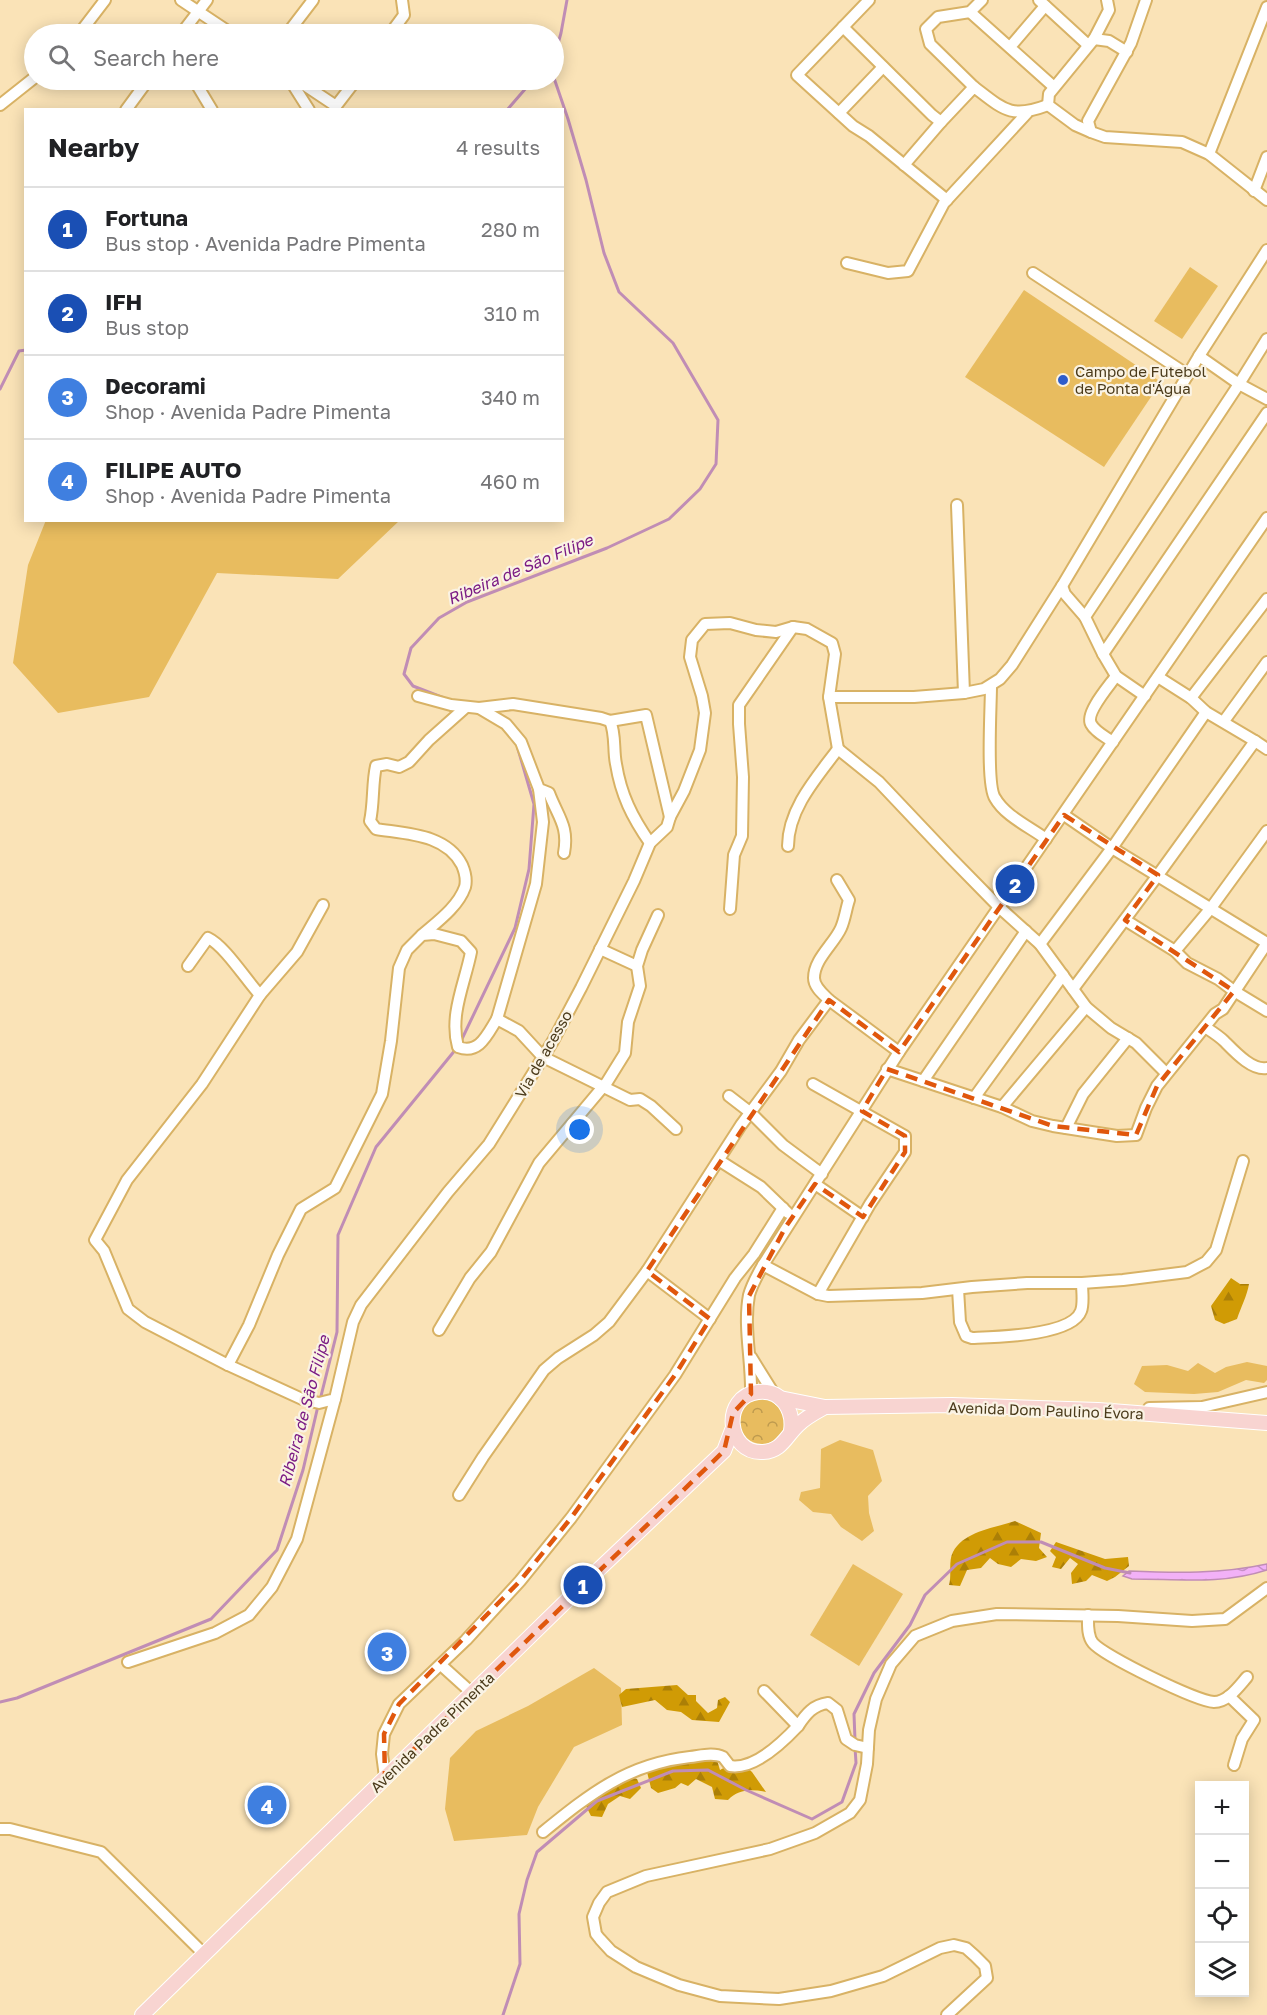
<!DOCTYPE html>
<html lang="en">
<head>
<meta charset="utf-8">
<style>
	body { margin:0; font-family:"Golos Text",sans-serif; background:#f2f2f2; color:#202124 }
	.controls { position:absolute; right:18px; bottom:18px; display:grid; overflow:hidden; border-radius:0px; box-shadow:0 3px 15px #0003 }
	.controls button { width:54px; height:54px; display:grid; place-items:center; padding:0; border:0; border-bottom:2px solid #e0e0e0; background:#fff; color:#202124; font:30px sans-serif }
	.you { position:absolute; left:580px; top:1130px; width:21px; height:21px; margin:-15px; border:4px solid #fff; border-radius:50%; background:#1a73e8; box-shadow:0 0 0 9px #1a73e833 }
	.badge { display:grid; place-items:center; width:39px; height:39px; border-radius:50%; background:#2e5dcc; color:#fff; font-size:20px; font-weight:700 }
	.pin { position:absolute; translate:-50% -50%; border:3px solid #fff; box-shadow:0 2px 6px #0006 }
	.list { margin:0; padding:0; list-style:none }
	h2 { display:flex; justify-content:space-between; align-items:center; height:78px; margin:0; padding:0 24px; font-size:26px }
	h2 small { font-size:20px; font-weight:400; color:#757577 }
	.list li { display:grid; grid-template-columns:39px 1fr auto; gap:18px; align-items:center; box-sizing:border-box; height:84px; padding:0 24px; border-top:2px solid #e0e0e0 }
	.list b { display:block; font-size:22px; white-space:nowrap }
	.list p { margin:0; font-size:20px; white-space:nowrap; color:#757577 }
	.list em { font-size:20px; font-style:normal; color:#757577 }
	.icon { flex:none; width:33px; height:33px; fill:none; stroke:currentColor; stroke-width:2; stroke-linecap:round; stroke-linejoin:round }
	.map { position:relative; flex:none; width:1267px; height:2015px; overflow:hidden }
	.search { position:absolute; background:#fff; box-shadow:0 3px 15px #0003; left:24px; top:24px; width:540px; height:66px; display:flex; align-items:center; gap:15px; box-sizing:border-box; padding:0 21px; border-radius:33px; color:#757577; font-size:22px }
	.panel { position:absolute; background:#fff; box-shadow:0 3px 15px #0003; left:24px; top:108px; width:540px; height:414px; border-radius:0px }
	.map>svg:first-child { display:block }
	.grass { fill:#e8bc5f }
	.forest { fill:url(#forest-firs) }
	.park { fill:url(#park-crowns) }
	.water { fill:url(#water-waves); stroke:#c08db5; stroke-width:1.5 }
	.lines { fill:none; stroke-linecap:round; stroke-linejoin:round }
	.stream { stroke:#c08db5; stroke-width:3 }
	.minor-casing { stroke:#d8b265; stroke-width:14 }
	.major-casing { stroke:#fff; stroke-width:16 }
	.minor { stroke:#fff; stroke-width:10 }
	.major { stroke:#f8d4d1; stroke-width:14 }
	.marked { fill:none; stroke:#e0570d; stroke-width:4.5; stroke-dasharray:12 8; stroke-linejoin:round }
	.poi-dot { fill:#2e5dcc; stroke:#faf3e4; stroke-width:2 }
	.labels { text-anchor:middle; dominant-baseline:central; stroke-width:4.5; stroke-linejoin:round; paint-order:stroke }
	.poi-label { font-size:15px; fill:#4a3a1a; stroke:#faf3e4; text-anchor:start }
	.street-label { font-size:15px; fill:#4a3a1a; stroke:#faf3e4 }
	.water-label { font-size:16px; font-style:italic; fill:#7b1b84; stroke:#faf3e4 }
</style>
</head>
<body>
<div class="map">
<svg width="1267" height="2015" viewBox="0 0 1267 2015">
	<defs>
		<pattern id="forest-firs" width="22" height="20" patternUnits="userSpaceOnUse" patternTransform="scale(1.5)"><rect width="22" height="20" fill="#d09b05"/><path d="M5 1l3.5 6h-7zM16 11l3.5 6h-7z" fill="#ab7f06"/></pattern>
		<pattern id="park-crowns" width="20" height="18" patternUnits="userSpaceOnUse" patternTransform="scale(1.5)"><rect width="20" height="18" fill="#e8bc5f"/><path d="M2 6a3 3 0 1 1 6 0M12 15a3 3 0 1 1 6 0" fill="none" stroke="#be9a4e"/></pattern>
		<pattern id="water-waves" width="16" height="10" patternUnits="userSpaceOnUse" patternTransform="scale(1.5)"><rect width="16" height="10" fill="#f2b1f7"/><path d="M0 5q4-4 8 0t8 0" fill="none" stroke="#c691c7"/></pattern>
	</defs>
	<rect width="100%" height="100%" fill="#fae3b7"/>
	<g class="grass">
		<path d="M1190,267L1218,286L1182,339L1154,321Z"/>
		<path d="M1024,290L1161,382L1104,467L965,377Z"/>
		<path d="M46,520H399V521L338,579L217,573L149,697L58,713L13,663L28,565Z"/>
		<path d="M1247,1362L1267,1366V1380L1264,1383L1246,1380L1218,1392L1194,1394L1145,1392L1134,1384L1142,1366L1167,1365L1188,1371L1198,1363L1215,1373L1226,1367Z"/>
		<path d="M840,1440L873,1450L882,1481L868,1496L869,1513L874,1531L862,1541L841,1527L831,1514L813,1512L799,1500L801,1492L820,1488L821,1449Z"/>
		<path d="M853,1564L903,1594L859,1666L810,1635Z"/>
		<path d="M594,1668L621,1688L622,1725L574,1747L538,1807L527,1835L454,1841L445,1809L450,1758L476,1731L528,1706Z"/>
	</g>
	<g class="forest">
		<path d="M1231,1278L1240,1284H1249C1247,1296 1241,1307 1237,1319L1224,1324L1215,1320L1211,1306Z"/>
		<path d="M1015,1521L1041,1533L1039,1548L1047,1557L1036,1561L1021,1559L1011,1567L998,1564L990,1558L981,1568L967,1570L960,1586L949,1585C952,1575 948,1561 953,1552C964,1531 995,1528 1015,1521Z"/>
		<path d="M1056,1542L1105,1559L1128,1557L1129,1566L1115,1577L1107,1581L1092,1575L1086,1581L1072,1584L1071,1573L1078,1564L1070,1558L1061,1569L1052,1567L1056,1557L1050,1551Z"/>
		<path d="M677,1685L688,1695H696V1701L708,1713L717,1708L718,1700L725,1697L730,1702L719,1722L692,1720L681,1712L667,1710L655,1700L622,1707L619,1695L626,1689Z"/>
		<path d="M708,1754L717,1760L720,1770L729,1765L743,1764L752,1772L766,1792C752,1789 738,1789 728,1800L715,1799L712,1787L696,1779L688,1786L681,1783L675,1788L658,1793L651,1788L646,1768L658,1758L669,1766Z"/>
		<path d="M625,1775L637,1779L641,1788L630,1799L620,1796L608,1804L602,1817L591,1816L586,1806C591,1800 596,1799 602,1794C609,1787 616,1781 625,1775Z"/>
	</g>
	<circle class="park" cx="762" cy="1421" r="23"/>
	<path class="water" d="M1267,1564V1570C1221,1585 1179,1579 1132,1579L1123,1576L1129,1571C1176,1573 1221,1574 1267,1564Z"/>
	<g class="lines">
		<g class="stream">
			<path d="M554,58L561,33L567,0"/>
			<path d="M507,110L533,80"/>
			<path d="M0,389L19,351L26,350"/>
			<path d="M444,698L413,686L404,674L411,648L439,618L467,602L607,548L669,519L700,489L716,464L718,420L673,343L619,292L604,253L586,180L568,119L554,78"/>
			<path d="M461,1041L515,928L529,869L534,804L518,749"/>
			<path d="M320,1400L337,1332L338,1235L376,1147L456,1049"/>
			<path d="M0,1702L17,1698L211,1619L277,1550L303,1470L318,1406"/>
			<path d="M855,1740L854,1714L874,1673L910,1625L925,1595L957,1564L1007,1542H1041L1105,1568L1130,1573"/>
			<path d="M503,2015L520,1964L519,1914L527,1880L537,1852L597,1801L673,1771L708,1770L746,1790L812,1819L842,1802L856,1763L855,1747"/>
		</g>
		<g class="minor-casing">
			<g id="minor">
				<path d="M181,0L232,34"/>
				<path d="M869,0L797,75L853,126L869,136L947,200"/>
				<path d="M1039,0L1088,45"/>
				<path d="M1146,0L1131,43L1088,121L1091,132L1105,137L1182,142L1209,154L1267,200"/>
				<path d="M970,12L1054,87"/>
				<path d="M843,27L932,115L941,122L974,87C1004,110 1011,119 1048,105"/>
				<path d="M79,34L105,0"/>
				<path d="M181,34L207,0"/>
				<path d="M287,34L313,0"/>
				<path d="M390,34L404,15L402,0"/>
				<path d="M1094,39L1109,41L1127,52"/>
				<path d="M1010,47L1045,6"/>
				<path d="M194,80L212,110"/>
				<path d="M290,80L309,110"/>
				<path d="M297,80L336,106L356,80"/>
				<path d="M974,87L930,44L926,29L938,17L970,12L982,0"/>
				<path d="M0,105L34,78"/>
				<path d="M126,110L148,80"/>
				<path d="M839,113L883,67"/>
				<path d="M1091,132L1075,125L1048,105L1049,94L1094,39L1109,10L1107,0"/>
				<path d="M1209,154L1267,7"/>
				<path d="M904,165L941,122"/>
				<path d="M1254,191L1267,157"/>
				<path d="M847,263L888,273L908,271L944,203L1027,113"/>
				<path d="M1033,273L1188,375"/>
				<path d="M1199,356L1239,384L1267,339"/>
				<path d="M1267,399L1239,384L1085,617L1103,654L1267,413"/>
				<path d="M957,505L964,693"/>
				<path d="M1062,586L1065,594L1085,617"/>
				<path d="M1103,654L1116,676L1145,696"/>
				<path d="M991,686C991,707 986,785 995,798C1005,816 1030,827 1046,839"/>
				<path d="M418,696L451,705L479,708L513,704L601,718L610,721C616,734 613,750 616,764C621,795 632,817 650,843"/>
				<path d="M829,697H914L964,693L984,689L1000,679L1012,665L1062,586L1199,356L1267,250"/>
				<path d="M1191,698L1267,599"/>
				<path d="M479,708L506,724L521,742L539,789L549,793C558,817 569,826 564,853"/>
				<path d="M610,721L646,715L670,817"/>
				<path d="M1224,721L1267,662"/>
				<path d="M1255,741L1267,749"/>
				<path d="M1113,742C1106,737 1095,732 1091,724C1085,713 1109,686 1116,676"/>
				<path d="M838,749L879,782L950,857L1000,908L1040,944L1086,1007L1111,1028L1136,1043L1166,1073"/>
				<path d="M1064,815L1112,848L1267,943"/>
				<path d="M788,846C788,809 817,777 838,749"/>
				<path d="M837,880L849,900C846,909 845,919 841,928C834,944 814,959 814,978C814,987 823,994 829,1000L899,1052"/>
				<path d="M323,905L297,952L260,995L202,1084L127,1180L95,1240L104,1251L128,1309L145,1322L228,1365L302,1399L319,1403L335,1399L353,1322L361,1305L448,1192L489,1144L553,1041L581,988L634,881L650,843L667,827L670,817L684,791L700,750L705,713L702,696L690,657L692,640L705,624L730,623L756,630L776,632L793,627L807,629L832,643L835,654L829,697L838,749"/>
				<path d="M730,909L734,855L742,836L743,777L739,724V705L793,627"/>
				<path d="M1125,920L1175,951L1187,963L1218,979L1234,991L1267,1011"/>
				<path d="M422,935C437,922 458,907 465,887C467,879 465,872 462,865C446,834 407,834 376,829L370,821C374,803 372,784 376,766L387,764L399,767L409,762L429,740L466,707"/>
				<path d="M1040,944L1112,848L1206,712"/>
				<path d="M600,949L637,966"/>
				<path d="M1175,951L1211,908L1267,831"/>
				<path d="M188,966L208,938C225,946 246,980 260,995"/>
				<path d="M1073,989L1158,875L1255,741L1206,712L1191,698L1158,677"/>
				<path d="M497,1019L536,884L543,822L539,789"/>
				<path d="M1205,1027C1211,1031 1219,1036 1224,1041C1234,1051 1252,1071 1267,1068"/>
				<path d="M887,1069L1002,1107L1032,1121L1053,1126L1117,1136L1136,1135L1146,1108L1157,1086L1215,1014L1223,1009L1267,943"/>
				<path d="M923,1081L1026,931"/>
				<path d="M813,1084L905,1136V1152L870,1204L818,1294"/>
				<path d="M729,1096L751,1113L783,1145L822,1174"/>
				<path d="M974,1098L1063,975"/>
				<path d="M1002,1107L1086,1007"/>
				<path d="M1066,1128L1083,1094L1128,1038"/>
				<path d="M720,1161L761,1187L788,1213"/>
				<path d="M815,1184L863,1217"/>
				<path d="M763,1265L818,1294L828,1296L922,1293L972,1287L1027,1283H1082L1123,1280L1187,1272L1206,1262L1216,1250L1243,1161"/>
				<path d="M647,1271L710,1319"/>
				<path d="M958,1289L960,1322L966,1336L972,1338C995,1337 1072,1336 1081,1311C1084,1303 1082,1292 1082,1283"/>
				<path d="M439,1330L470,1278L491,1252L539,1163L607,1082L625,1053L628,1022L640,986L637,966L642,950L658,915"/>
				<path d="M751,1357L774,1394"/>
				<path d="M228,1365L249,1325L278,1255L301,1209L335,1188L382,1094L391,1041L399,968L407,950L422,935L434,934L461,941L471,952C465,983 449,1015 458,1047C479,1055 487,1035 497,1019L519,1031L543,1057L630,1100L640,1099L651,1106L676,1129"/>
				<path d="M751,1394C752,1361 743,1327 749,1295C752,1284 758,1274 763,1265L899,1052L1267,518"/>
				<path d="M1149,1408L1202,1407L1267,1392"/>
				<path d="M459,1495L483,1457L544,1370L558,1358L594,1335L609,1322L647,1271L741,1125L781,1071L799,1040L829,1000"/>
				<path d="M1088,1615C1088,1624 1087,1636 1093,1643C1104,1656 1196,1701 1214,1702C1228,1702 1239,1686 1247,1677"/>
				<path d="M128,1662L215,1633L249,1615L272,1587L297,1539L335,1399"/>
				<path d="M441,1665L472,1693"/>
				<path d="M764,1691L798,1726C806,1714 813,1705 828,1703L837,1710L846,1739L855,1745L868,1748"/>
				<path d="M1229,1696L1254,1720L1242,1739L1234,1765"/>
				<path d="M385,1777L382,1754L384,1734L399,1704L466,1640L520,1581L571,1518L675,1375L735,1278L754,1254L783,1208"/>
				<path d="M0,1829H10L101,1852L204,1954"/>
				<path d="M543,1832C590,1794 627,1764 690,1757C700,1756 713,1752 723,1757L730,1766C754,1770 783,1742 798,1726"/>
				<path d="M947,2015L987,1978L985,1966L975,1956L966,1948L954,1945L940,1948L883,1976L831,1991L779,1999L720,1996L679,1985L636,1967L611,1951L600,1939L596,1934L593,1917L599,1903L607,1892L646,1876L770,1849L815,1833L850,1813L860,1800L867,1764L869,1730L876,1699L891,1664L915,1636L952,1621L997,1614L1118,1616L1192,1621L1225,1619L1267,1588"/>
			</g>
		</g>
		<g class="major-casing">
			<g id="major">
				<path d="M780,1398L825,1407L952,1405L1098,1410L1267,1423"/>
				<path d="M791,1431C794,1411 782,1389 758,1392C721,1396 726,1454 763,1452C782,1451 786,1436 798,1425C806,1417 816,1412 825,1407"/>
				<path d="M142,2015L595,1573L724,1451L732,1430"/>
			</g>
		</g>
		<use href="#minor" class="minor"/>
		<use href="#major" class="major"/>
	</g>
	<path class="marked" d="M1064,815L1158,875L1125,920L1234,991L1157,1086L1136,1135L1053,1126L887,1069L862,1111L905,1136V1152L863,1217L815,1184L785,1228L749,1296L751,1394L733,1413L724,1451L385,1777L384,1734L399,1704L520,1581L571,1518L675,1375L710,1319L647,1271L829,1000L899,1052Z"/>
	<circle class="poi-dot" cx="1063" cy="380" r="6"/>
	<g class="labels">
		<g class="poi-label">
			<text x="1075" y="371">Campo de Futebol<tspan x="1075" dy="17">de Ponta d'Água</tspan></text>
		</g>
		<g class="street-label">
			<text transform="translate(543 1054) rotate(-60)">Via de acesso</text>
			<text transform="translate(1046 1410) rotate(2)">Avenida Dom Paulino Évora</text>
			<text transform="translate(432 1732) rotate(-44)">Avenida Padre Pimenta</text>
		</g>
		<g class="water-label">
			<text transform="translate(520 569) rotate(-23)">Ribeira de São Filipe</text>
			<text transform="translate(304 1411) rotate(-75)">Ribeira de São Filipe</text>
		</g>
	</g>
</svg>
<div class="controls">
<button>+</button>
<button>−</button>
<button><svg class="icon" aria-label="locate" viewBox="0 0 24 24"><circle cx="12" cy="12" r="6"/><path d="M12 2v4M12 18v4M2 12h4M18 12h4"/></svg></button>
<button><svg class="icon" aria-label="layers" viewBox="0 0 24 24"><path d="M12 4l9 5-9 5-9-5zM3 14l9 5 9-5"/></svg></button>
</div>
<div class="you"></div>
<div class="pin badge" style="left:583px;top:1585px;background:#1a4fb4">1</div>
<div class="pin badge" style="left:1015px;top:884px;background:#1a4fb4">2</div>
<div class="pin badge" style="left:387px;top:1652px;background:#3f7fe0">3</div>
<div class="pin badge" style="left:267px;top:1805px;background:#3f7fe0">4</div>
<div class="search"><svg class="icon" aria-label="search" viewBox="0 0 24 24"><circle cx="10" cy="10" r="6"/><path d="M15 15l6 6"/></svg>Search here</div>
<section class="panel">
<h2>Nearby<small>4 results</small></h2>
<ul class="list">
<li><span class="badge" style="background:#1a4fb4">1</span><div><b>Fortuna</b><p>Bus stop · Avenida Padre Pimenta</p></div><em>280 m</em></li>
<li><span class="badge" style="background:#1a4fb4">2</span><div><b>IFH</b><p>Bus stop</p></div><em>310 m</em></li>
<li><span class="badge" style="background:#3f7fe0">3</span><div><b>Decorami</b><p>Shop · Avenida Padre Pimenta</p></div><em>340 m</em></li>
<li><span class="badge" style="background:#3f7fe0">4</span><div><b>FILIPE AUTO</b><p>Shop · Avenida Padre Pimenta</p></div><em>460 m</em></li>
</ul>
</section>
</div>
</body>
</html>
